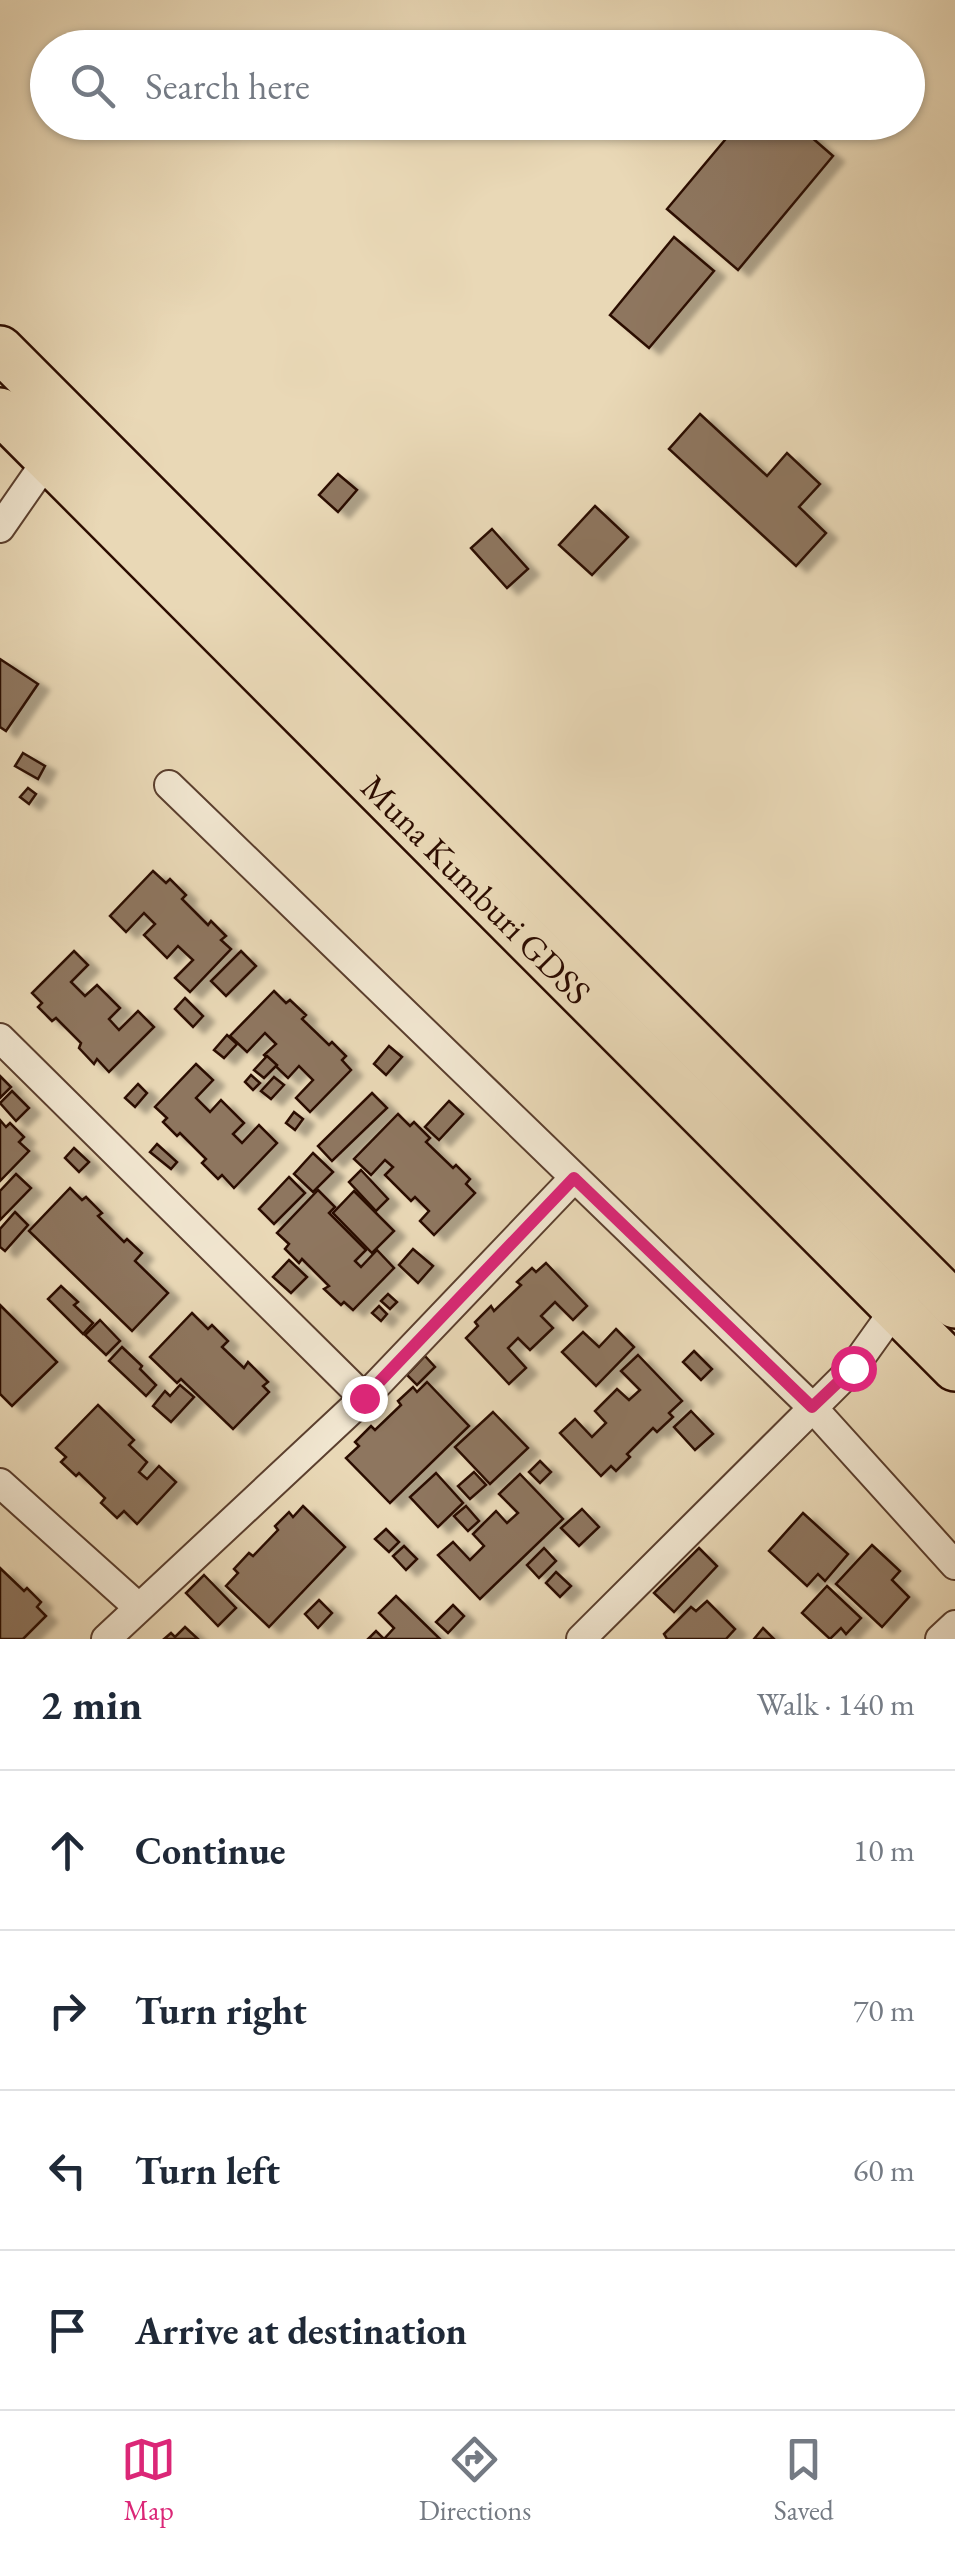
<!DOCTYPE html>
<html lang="en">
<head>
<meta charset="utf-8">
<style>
	body { margin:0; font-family:"EB Garamond",serif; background:#f6f6f7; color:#1f2937 }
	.stop { position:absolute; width:30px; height:30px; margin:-22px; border:8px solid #db2777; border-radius:50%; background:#fff }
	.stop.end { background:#db2777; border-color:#fff; box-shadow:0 2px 10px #0008 }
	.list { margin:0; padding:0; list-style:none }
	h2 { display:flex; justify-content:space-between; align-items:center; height:130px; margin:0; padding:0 40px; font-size:42px }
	h2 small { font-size:32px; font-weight:400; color:#747a83 }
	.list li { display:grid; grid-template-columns:65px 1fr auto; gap:30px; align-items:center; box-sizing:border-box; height:160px; padding:0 40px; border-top:2px solid #e0e1e3 }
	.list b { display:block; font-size:38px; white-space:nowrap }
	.list em { font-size:32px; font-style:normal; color:#747a83 }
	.icon { flex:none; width:55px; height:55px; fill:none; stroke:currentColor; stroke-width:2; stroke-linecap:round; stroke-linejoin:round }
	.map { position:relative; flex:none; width:955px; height:1639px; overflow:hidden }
	.search { position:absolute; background:#fff; box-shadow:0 2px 8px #0004; left:30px; right:30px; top:30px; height:110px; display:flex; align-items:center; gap:25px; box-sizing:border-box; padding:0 35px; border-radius:55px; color:#747a83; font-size:38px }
	.sheet { height:770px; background:#fff }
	nav { display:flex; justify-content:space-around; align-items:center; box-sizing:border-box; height:140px; border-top:2px solid #e0e1e3; background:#fff; font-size:28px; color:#747a83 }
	nav a { display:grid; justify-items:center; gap:5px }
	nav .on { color:#db2777 }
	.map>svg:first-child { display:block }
	.building { fill:#8e765f; stroke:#2c0c00; stroke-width:2.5; filter:url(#shadow) }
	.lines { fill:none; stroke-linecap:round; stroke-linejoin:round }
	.minor-casing { stroke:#5b3f2e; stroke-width:32 }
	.trunk-casing { stroke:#2c0c00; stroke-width:50 }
	.minor { stroke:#f1e6d0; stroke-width:28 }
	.trunk { stroke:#e9d8b6; stroke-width:45 }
	.route { stroke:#db2777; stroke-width:12 }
	.labels { text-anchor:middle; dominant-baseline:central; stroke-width:9; stroke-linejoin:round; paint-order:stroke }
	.street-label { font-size:35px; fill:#2c0c00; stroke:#f1e6d0 }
</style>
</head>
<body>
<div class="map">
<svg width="955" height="1639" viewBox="0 0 955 1639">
	<defs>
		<filter id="shadow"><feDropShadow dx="11" dy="6" stdDeviation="2.5" flood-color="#0004"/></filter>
	</defs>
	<rect width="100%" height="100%" fill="#e9d8b6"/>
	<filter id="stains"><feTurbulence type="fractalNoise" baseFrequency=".002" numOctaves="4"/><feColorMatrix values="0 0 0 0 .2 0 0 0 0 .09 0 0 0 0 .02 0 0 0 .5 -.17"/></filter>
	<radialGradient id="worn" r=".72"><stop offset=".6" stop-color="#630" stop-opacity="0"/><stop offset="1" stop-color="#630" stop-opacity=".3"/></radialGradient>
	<g class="building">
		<path d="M740,122H794L833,156L738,270L667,209Z"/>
		<path d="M674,237L714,271L649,348L610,315Z"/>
		<path d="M700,414L767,476L787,453L820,484L799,507L826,533L796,566L669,449Z"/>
		<path d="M338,474L357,490L338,512L319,495Z"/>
		<path d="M595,506L628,537L592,575L559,545Z"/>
		<path d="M492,529L528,569L507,588L471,548Z"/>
		<path d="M0,659L38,684L6,731L0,727Z"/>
		<path d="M23,753L45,766L38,779L15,766Z"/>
		<path d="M28,788L36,794L29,804L20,797Z"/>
		<path d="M153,871L166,883L170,879L186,895L182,899L208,925L211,921L226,936L221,940L231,949L190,992L175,978L193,960L178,946L167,958L144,935L155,924L144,913L126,932L110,916Z"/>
		<path d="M74,951L88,965L71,982L85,996L97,985L120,1008L109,1019L119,1030L138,1011L154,1027L109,1072L97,1059L94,1064L79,1048L81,1043L56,1018L52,1021L38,1007L42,1003L32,993Z"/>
		<path d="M241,951L256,966L226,996L211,981Z"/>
		<path d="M274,991L286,1003L290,1000L306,1015L302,1019L329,1045L332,1042L346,1056L342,1060L351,1070L310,1112L296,1098L313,1080L299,1066L288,1078L264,1055L276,1044L265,1033L247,1052L230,1036Z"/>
		<path d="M185,998L203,1016L193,1027L175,1009Z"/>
		<path d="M227,1035L237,1044L224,1058L214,1050Z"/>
		<path d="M389,1046L402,1057L386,1075L374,1064Z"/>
		<path d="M267,1056L277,1065L264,1078L254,1070Z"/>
		<path d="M196,1064L213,1080L196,1098L210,1112L221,1100L244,1123L233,1134L242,1143L259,1125L277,1143L234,1188L222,1175L218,1179L202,1163L206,1159L180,1133L177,1136L163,1122L167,1118L155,1107Z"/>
		<path d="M251,1075L260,1083L253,1090L245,1082Z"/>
		<path d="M0,1076L11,1087L0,1098Z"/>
		<path d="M274,1077L284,1085L271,1099L261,1091Z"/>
		<path d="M138,1084L147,1093L135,1107L125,1098Z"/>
		<path d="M12,1091L29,1108L16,1121L0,1103Z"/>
		<path d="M372,1093L387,1108L332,1161L318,1146Z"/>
		<path d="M449,1101L463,1114L439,1140L425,1127Z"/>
		<path d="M294,1112L303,1119L295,1130L286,1123Z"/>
		<path d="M398,1114L410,1126L414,1122L430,1138L426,1142L453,1168L456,1165L470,1179L466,1184L475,1193L434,1235L420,1221L429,1211L415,1197L411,1201L385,1175L393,1167L385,1160L371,1175L354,1159Z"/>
		<path d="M0,1120L6,1127L10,1123L24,1137L19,1142L29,1151L0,1181Z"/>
		<path d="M157,1144L177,1162L171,1169L150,1152Z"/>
		<path d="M74,1148L89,1162L79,1172L65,1158Z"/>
		<path d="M313,1153L333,1172L313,1192L294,1174Z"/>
		<path d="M361,1170L388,1199L376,1211L349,1182Z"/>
		<path d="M16,1174L31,1188L0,1220V1191Z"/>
		<path d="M289,1177L305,1193L274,1224L259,1209Z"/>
		<path d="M70,1188L82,1200L86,1197L102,1213L98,1216L124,1242L127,1239L142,1253L135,1261L168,1293L132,1331L29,1231Z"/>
		<path d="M318,1190L335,1207L329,1213L366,1250L355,1261L361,1267L377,1250L394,1268L353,1310L344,1302L341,1305L324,1289L329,1286L302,1259L299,1263L285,1249L289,1244L277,1233Z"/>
		<path d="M354,1191L394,1231L372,1253L333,1213Z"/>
		<path d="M15,1212L28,1225L5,1251L0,1247V1229Z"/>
		<path d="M413,1249L433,1266L418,1283L399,1265Z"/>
		<path d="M289,1260L307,1277L291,1293L273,1277Z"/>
		<path d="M546,1263L587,1306L573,1320L555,1302L541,1316L553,1328L530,1350L518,1338L508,1348L526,1368L509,1384L466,1338L478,1326L475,1322L491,1306L494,1311L521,1285L517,1282L532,1268L536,1272Z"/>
		<path d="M61,1286L78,1302L74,1305L93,1323L83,1334L48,1299Z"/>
		<path d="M388,1294L397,1302L390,1309L381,1301Z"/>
		<path d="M0,1305L57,1362L12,1406L0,1394Z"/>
		<path d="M379,1306L387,1314L381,1321L372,1313Z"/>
		<path d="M192,1313L208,1329L212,1325L228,1341L222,1347L244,1368L248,1362L268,1382L263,1386L269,1392L233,1429L181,1379L177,1383L150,1357Z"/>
		<path d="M100,1320L120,1341L106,1355L85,1335Z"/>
		<path d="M616,1329L634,1347L596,1386L562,1352L583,1332L599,1347Z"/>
		<path d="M122,1347L142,1366L140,1369L156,1385L146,1396L109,1361Z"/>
		<path d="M694,1351L712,1369L701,1380L683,1362Z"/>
		<path d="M638,1355L682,1401L669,1413L673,1417L657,1432L653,1428L627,1454L630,1457L616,1471L611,1466L601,1476L560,1433L575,1419L592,1437L606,1423L595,1411L617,1389L629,1400L640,1390L621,1371Z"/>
		<path d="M425,1356L435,1367L417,1385L407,1375Z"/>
		<path d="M427,1382L469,1426L390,1503L346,1458L359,1446L355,1442L371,1426L375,1430L401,1405L398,1401L413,1387L417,1392Z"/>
		<path d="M180,1385L194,1397L171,1422L153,1406L165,1391L170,1396Z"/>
		<path d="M98,1405L134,1440L129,1445L147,1462L139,1472L147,1479L159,1466L176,1482L137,1524L124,1511L117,1518L101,1503L105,1498L79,1473L76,1476L61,1462L66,1457L56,1448Z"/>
		<path d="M691,1411L713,1434L695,1450L674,1427Z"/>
		<path d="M493,1412L528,1448L490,1484L455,1447Z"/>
		<path d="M540,1461L551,1472L540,1483L529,1472Z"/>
		<path d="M474,1472L486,1485L470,1499L458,1486Z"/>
		<path d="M436,1473L463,1503L438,1527L410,1497Z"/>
		<path d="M520,1474L563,1519L480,1599L438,1555L453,1542L470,1560L484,1546L473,1534L496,1511L507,1523L518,1513L499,1494Z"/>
		<path d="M303,1506L345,1547L269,1627L226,1586L238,1573L234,1569L249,1553L253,1556L278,1530L275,1526L289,1512L293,1517Z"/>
		<path d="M466,1506L479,1521L468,1531L454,1516Z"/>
		<path d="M582,1509L599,1527L579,1546L561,1528Z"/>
		<path d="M803,1513L848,1554L825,1581L818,1574L807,1586L769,1551Z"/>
		<path d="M386,1529L399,1542L389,1552L375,1539Z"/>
		<path d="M872,1545L900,1571L892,1580L909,1597L882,1627L836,1584Z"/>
		<path d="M404,1546L417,1559L406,1570L393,1556Z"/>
		<path d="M544,1548L556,1561L539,1578L527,1565Z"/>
		<path d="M699,1548L717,1566L674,1612L654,1593Z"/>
		<path d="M0,1568L24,1591L27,1588L41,1602L37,1607L46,1616L23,1639H0Z"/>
		<path d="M556,1572L571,1586L560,1597L546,1583Z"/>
		<path d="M204,1575L236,1608L218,1626L186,1593Z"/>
		<path d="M827,1586L861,1618L846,1634L841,1628L830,1639L802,1613Z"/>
		<path d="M396,1596L440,1639H368L376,1631L384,1639L394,1628L379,1613Z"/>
		<path d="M319,1600L332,1613L318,1628L305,1614Z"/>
		<path d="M707,1601L735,1629L726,1639H667L664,1634L691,1607L696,1611Z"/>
		<path d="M453,1605L464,1616L448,1633L436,1622Z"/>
		<path d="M185,1627L198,1639H164L171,1633L175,1637Z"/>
		<path d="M763,1628L774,1639H754Z"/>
	</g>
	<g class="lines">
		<g class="minor-casing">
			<g id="minor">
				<path d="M0,528L48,459"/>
				<path d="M169,785L812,1407L955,1565"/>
				<path d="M0,1038L364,1398"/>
				<path d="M0,1483L138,1607"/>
				<path d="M106,1639L364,1398L574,1178"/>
				<path d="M581,1639L853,1368L896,1308L904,1299"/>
				<path d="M940,1639L955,1625"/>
			</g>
		</g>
		<g class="trunk-casing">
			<g id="trunk">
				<path d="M0,349L955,1305"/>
				<path id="s1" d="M0,411L955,1368"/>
			</g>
		</g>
		<use href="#minor" class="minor"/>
		<use href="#trunk" class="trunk"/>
	</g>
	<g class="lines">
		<path class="route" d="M364,1398L574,1178L812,1407L853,1368"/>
	</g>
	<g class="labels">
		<g class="street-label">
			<text stroke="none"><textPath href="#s1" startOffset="675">Muna Kumburi GDSS</textPath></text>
		</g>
	</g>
	<rect width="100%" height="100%" filter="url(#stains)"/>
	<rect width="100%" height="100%" fill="url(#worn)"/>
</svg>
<div class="stop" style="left:853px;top:1368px"></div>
<div class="stop end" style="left:364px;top:1398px"></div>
<div class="search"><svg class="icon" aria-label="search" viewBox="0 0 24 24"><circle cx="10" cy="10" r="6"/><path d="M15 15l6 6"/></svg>Search here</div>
</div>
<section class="sheet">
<h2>2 min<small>Walk · 140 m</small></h2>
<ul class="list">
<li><svg class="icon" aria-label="ahead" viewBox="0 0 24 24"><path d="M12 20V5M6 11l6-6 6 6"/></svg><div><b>Continue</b></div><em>10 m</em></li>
<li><svg class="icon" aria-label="right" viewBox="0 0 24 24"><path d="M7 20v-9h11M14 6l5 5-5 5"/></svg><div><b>Turn right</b></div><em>70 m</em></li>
<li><svg class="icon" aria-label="left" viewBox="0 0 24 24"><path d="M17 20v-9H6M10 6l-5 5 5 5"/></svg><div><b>Turn left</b></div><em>60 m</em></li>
<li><svg class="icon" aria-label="arrive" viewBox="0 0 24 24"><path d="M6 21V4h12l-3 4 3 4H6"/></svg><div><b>Arrive at destination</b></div></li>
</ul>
</section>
<nav>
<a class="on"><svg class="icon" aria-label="map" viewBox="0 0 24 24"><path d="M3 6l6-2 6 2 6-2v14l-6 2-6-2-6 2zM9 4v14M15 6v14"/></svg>Map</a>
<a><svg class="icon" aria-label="directions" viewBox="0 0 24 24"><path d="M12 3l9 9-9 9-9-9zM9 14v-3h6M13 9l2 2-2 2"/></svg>Directions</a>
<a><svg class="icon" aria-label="saved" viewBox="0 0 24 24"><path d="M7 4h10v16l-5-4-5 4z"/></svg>Saved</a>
</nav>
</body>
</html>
